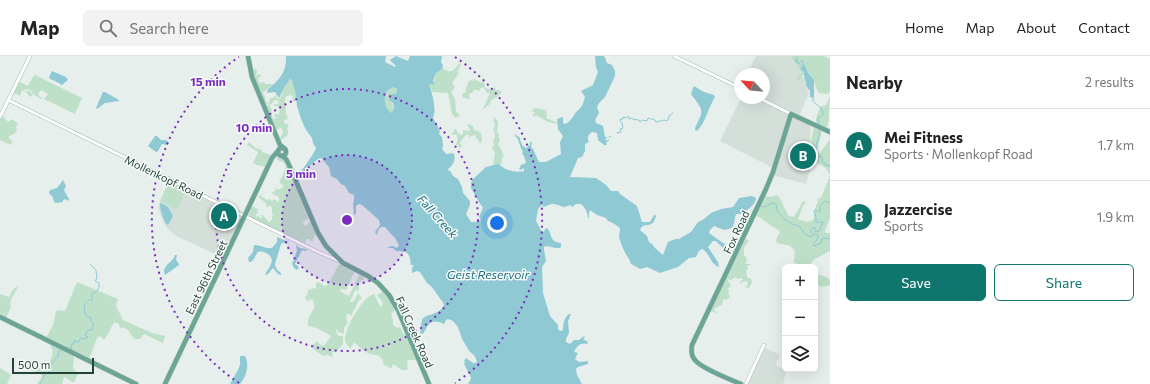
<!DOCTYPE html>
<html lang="en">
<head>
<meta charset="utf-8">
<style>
	body { margin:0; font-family:Commissioner,sans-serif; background:#f2f2f2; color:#222 }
	.controls { position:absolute; right:12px; bottom:12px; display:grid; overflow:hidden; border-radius:6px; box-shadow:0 4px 16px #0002 }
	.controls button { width:36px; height:36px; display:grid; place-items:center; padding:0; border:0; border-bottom:1px solid #e0e0e0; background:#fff; color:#222; font:20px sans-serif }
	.compass { position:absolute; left:734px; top:12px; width:36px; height:36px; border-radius:50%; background:#fff; box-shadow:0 4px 16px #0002; rotate:296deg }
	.scale { position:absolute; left:12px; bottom:10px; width:82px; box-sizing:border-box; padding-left:4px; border:2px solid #24423a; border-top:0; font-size:11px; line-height:14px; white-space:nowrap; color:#24423a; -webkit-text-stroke:3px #f7fbf9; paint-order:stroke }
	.you { position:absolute; left:497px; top:167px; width:14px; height:14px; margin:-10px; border:3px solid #fff; border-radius:50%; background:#1a73e8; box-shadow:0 0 0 6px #1a73e833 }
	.badge { display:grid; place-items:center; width:26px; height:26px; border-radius:50%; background:#0f766e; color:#fff; font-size:13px; font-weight:700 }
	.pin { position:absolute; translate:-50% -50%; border:2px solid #fff; box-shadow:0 1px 4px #0006 }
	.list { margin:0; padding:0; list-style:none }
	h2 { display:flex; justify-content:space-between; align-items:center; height:52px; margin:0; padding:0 16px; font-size:17px }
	h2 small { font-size:13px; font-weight:400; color:#767676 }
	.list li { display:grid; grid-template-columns:26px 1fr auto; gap:12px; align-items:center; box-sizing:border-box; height:72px; padding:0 16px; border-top:1px solid #e0e0e0 }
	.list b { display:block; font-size:15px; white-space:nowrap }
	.list p { margin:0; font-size:13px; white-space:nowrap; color:#767676 }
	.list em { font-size:13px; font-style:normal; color:#767676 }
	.actions { display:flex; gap:8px; padding:12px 16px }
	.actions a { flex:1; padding:9px 0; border:1px solid #0f766e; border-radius:6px; text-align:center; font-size:14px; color:#0f766e }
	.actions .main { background:#0f766e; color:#fff }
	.icon { flex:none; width:22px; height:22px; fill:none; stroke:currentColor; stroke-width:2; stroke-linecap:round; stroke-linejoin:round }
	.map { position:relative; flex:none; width:830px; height:328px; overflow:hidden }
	header { display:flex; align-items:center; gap:24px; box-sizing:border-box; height:56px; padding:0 20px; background:#fff; border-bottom:1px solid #e0e0e0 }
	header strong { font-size:19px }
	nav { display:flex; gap:22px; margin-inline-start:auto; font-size:14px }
	.search { width:280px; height:36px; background:#f2f2f2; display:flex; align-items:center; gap:10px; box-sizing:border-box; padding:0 14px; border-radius:6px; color:#767676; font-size:15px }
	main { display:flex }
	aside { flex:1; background:#fff }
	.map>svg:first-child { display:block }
	.built { fill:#d4dfda }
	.green { fill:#bfe0c8; fill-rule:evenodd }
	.water { fill:#8ec9d4; fill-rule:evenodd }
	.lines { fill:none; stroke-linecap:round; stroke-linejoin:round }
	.stream { stroke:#8ec9d4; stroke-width:1 }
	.minor-casing { stroke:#a8b8b2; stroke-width:4 }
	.major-casing { stroke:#c2cac8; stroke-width:5.5 }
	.minor { stroke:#fff; stroke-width:3 }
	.major { stroke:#6aa596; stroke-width:4.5 }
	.ring { fill:none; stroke:#7b2cbf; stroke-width:2; stroke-dasharray:2 4 }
	.labels { text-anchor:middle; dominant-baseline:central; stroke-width:3; stroke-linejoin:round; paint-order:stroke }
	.street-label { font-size:11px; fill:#24423a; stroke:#f7fbf9 }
	.water-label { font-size:12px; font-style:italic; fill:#1c6f80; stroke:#f7fbf9 }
	.centre { fill:#7b2cbf; stroke:#f7fbf9; stroke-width:2 }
	.ring-label { font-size:12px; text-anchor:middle; font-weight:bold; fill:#7b2cbf; stroke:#f7fbf9; stroke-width:3; stroke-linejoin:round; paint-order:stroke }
</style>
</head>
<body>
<header>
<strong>Map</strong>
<div class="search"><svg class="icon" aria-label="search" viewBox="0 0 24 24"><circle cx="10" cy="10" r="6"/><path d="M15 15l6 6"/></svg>Search here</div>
<nav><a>Home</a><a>Map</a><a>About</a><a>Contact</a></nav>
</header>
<main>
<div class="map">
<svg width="830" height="328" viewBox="0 0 830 328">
	<rect width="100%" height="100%" fill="#e6efeb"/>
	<g class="built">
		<path d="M756,0H792L791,2L800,14V16L805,24L806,31L809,37L799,60L762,42H764V18H747Z"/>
		<path d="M741,42H754L811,69L810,89L807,102L811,105L812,109L806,128L776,120L771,118L773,112L720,85Z"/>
		<path d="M187,133L223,152L222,155L240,164L222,201L176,180L169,174L163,166L158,151L160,145L177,154Z"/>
		<path d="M764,291L780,299L775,309L787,315L784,322L785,323L783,328H747Z"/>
	</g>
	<g class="green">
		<path d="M792,0H824L830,3V35L828,38L819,37L815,29L814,24L808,17L804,5H802L804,19H802L801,25L797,23L800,17H801L800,14L791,2Z"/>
		<path d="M251,7L253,13L257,14L256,20L259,18L262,20L259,21L258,25L261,27L264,26L265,28H274L267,33L266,35L263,36L267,47H269L270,42H273L276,39L277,42L280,43L284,32L290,23L292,24C294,31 298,38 296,45H293V41L291,39L287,40L285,42L286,57L288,63L284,64V67L287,68L289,70L287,72L288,75L287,81L286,80L281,84L280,81L282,79L283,75L281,72L275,74L256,29ZM274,44H277L279,46V47L273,49L274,50H277L280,53L279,58H274L276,63H273C271,59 273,52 269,49L267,50V48L271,49Z"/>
		<path d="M460,7L461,8L458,15H456L459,17L452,27L455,31L451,36L455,43L456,56L460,59L456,62L452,58L448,37L432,36L429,27L433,29L436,17L442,13V12C452,18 453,15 460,7Z"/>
		<path d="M35,19L82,42L75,58L44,43L48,38L41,34L38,39L42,42L41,43L33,38L29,33L24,34L26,36L28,34L33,39L30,41L26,36L22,34L20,40L17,38L15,39V37H13L18,25L28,30L33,21Z"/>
		<path d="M474,23L480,26H484L485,32L493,34L495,31L496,34H499L502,36L497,41L491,44L490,48L482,54C486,48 487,43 490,37L486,36V35L483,31L481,32L479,35L477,34H474L472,37H470L469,38L470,43H469L465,42H463L462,38L466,36V31L467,30L468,26L471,24L475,26L473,24Z"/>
		<path d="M393,31L397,33L396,38L389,44C394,49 394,51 392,57C384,52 383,43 387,35Z"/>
		<path d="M830,41C830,46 829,51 829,56C829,63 829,66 826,73L816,67V62L820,51L826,49Z"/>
		<path d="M534,52L546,54L547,60L546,62L556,66L557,68L548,66L536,59L534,61L533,59L535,56H532Z"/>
		<path d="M2,60H3L7,65H10L12,63L18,68L16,71L17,74L14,78L9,80V83L12,84L11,89L0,84V63Z"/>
		<path d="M493,61L497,64L498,68L497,75L498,78H500L498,80L500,84L498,88L501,93L503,98L504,99L502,102L501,109H493L495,97L492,92L494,89L493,85C495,82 496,76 493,73L495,70Z"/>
		<path d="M469,68L473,70L474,75L476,74L481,77L482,85L480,88L478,83H476V79L471,80L470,82L468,78C464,80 461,84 460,88L462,89L460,93L458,89H456C457,84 459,84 456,78L453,79L451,77L454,76L455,73H456L458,77L460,79L463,78V74L470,75L469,71L467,69Z"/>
		<path d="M814,70L822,74L817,96L820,97L830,83V162L825,174L826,177H830V195L815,203L811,207L810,211H799V209L794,206L795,195L790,190L777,187L776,184L780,175C774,172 769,168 763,164C761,161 757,161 755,159L764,139C770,142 772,141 777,139C783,144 784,153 789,160L794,161L803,145L806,146L803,150L798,163C804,165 809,168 814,163V155L818,145L817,142L819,143L822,140L830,119L826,112L808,102Z"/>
		<path d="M249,86L257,93L260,90L258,93L262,94V96L271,99L265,111C261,109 257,110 253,107L258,96L247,89Z"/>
		<path d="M277,102H280C289,106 305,149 310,161L303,166L304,170L307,169L308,167L311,166L316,177L313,183V185L312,186L309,183H306L305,188L310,190V191L253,163L249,159L252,150L258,153L257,156L258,157L256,158V160L258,161L259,159L260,163L262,161L261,159H263L267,164L269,166L271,165L273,159L272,158V151L269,150L267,152L266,147L258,141L265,136L261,140L267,144L270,143L272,146L273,143L279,146V141L273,138L272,136L275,135L276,132L279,134L283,131V129L279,126L282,121L286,110L283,106L277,104Z"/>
		<path d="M169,125L187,133L177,154L160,145Z"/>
		<path d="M744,183H746L750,186H748L744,192V199L747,202L746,208H752L747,210L748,213L746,215L747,221L751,223L752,226L749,232L744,231L747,230L748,226L746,225L740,227V226L743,223L740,222L738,223L735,221L731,224L727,223L731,230L728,232L729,235L728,237L729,238L730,241L726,244L723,243L722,249L715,252L714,254L719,258L711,255V253Z"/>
		<path d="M341,207L355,215L346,234L341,233L340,235L343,237L349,240L360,217L364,220V223L359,226V234L358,235L355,234L350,246H353L358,237L362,242L360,244H359L351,260L350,258H347L346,262L348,267L344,272V278L338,276L337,273L336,274L337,278L339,280H343V288L336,296H333L332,298L333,301H332L328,299L323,300C319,296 314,296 312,289L318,285L319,288L324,290L331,280C327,277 314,270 308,270C307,261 312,257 315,250L313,247H314L313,244L311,243L308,245H307L305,241L308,238L307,235L313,232L316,233V227L319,226L324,230L328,229L338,210Z"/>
		<path d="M815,217C821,220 825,219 830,224V229C825,231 820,231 815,228Z"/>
		<path d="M77,226L118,243L116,250L123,264L152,277L165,280L163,287L144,278L140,283H134L128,274L122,271L120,273L119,268L115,266L113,268L105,283H103L100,280L97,282L89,304L46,282L53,269L56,255L58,254L65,255Z"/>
		<path d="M18,230C16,238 8,243 11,251L6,262L0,260V238L9,241L13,233Z"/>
		<path d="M384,235L395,250L394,255L391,258L393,264V269L398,272L400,271L404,278L406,279L417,304H409L407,305L408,314H402L393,308L391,313L387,310L384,309L382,303L378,299C368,300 360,292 354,286L351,292L349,291C347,289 345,286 345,283C345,272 363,240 374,238L380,250H382L383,247L377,239Z"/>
		<path d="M49,288L72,297L74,302L73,312L78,317L74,327L64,321L62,328H37L41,323L42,319L28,312L29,310L38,315L39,312L43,314C50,308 57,295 49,288Z"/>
		<path d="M0,312L10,318L11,319L7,328H0Z"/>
	</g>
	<g class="water">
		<path d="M286,0H386L385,6L395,11L396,10L390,4L396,0L408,5L410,0H442L441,6L443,9L442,13L436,17L433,25L435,29L429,28C432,37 437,54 433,62L440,75L439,78L442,81L443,89L442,93L446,98L453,97C457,102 453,110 448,113V114L450,115L453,120L458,123L462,131L463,137L470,145V149L466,158L471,166H476L481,164L479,161L483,152L479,146L471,132V127L472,124L486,111L498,108C500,109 501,110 504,112C509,115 518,117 524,115V112L521,114L519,113L521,109L526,107L524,100L522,98L523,96C519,90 520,84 515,80V78L518,81L519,80L522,89L526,92L530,89V86H532L531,91L533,93L539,106H546L561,98L560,86L563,80L558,73L557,63L563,61V67L566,68C570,65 574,60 576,56C578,54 580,53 581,51C583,49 584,44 585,41L581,35L593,29L598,16L596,11L595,0H604L607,7L612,9L615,15V20L605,41L599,47L597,51L599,57L595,64L596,67L603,70L605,81H609L606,82V84L607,85L608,83L609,84L606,87L607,89H604L598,84L597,77L592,76C589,78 586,82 589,86L585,88V95L582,101L578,102L570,121L596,122L606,129L611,135H618L620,138L637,150L642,166H650L654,159H655L656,160C655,163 654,167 651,168C646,171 643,167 640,174L647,180L649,186L652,188L655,192L663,199L668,186L676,183H679L691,176L698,166L704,163L711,157L721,153L733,151L739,142L752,140L756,142C756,148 748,153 743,158H736C733,168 736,172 724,174L714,170L710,174L709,177C714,181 719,184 725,188H727L726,189L728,192L727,193L723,192L716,185H713L708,191L718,206L719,211C710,208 710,197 702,193L699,195L696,201L689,202L678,211L660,217L647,211L640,213L631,208C630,204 629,203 627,200C624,196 621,187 619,182C619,179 620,176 620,172L613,167L608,165L606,162L597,159L590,154L589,157V162H588C588,157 585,151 581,148H576L572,151L570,149C563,153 561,149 554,148C550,147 548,150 544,151L542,149L538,153L536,165L541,174L544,176L545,173L547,172C553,179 549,186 561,187V191L560,192H556L546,190L544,191V194L546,205L542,211L543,237L550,260L558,269V273L560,275L563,274C563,268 564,262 569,258H571L568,265L569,277L566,283V286L570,288L574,284H579L584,280L585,281L583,283L588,286L587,288C580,286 577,290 574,296L578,297L575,303L579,306L588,305V308L578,311L576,313L577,319L582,328H468C469,326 471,324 471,322C470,319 465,310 464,308L465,306L464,305L466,302L473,307H476L477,305L474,299L470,296L462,283L458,271L453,265L448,263L446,264L444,268C430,262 429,268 423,278L420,277C421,273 421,268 422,264C425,257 441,260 444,248L432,231L427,227L420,216L417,215L412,217V212L414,209H411C410,207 411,205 410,203C409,195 402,195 396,195L393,192H388V191C393,190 391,189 397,192L399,189L395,182L392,179L385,171H381L378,174L377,179L376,178L375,176L380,169L379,164L362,149L359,148L356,150V158L354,159L353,147L354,144V139L349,137L345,130L341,128L337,123L331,120L329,111L321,102L318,103L310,110V114L305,122L299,117C303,113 314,98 316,92L313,87L312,82L306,74L301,63L298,53L297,51L296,39L292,24L290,23L284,32L279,42L275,36L267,37L268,33C279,25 287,15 286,0ZM393,31L397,33L396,38H392L389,41V44L393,47L394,51L392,57C384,52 383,43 387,35Z"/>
		<path d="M803,4L808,17L814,24V42L810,41V35L806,30C807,25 803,22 804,16L800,13L803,10L802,5Z"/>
		<path d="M52,15L66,21L68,24L62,29L55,25L50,23L49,21Z"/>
		<path d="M694,30L704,36L714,39L715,41C708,52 706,66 697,75L695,74V72C705,52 703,55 691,38L693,32Z"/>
		<path d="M103,36H105L119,44V45L105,47L97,53L96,52Z"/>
		<path d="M157,80L161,84H166L169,87L167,89L162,88L158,95L156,96L148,90L155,80Z"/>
		<path d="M63,124L66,130L64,134L69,143L68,145L65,143L63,144V146L55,147L52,140L49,137L50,134L57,132Z"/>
		<path d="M161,147L168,151L173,160L168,169L166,168C163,162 160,154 160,148Z"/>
		<path d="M277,181L289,186L283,187L281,188L275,208C275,212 278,215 281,217V219L278,218L273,212L268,218L265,219C266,215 270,212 271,208C275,200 264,194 258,196C255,199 254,206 249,206L248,202L253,196L254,189C261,189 266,193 272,192L277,186Z"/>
		<path d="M296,189L300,192L306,193L307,194L306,195L302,194L295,208L299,211L297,214L294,212L292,208L297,195Z"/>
		<path d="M175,199H177L176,204L179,208V209L165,219C161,209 173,207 175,199Z"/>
		<path d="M240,300H245C250,309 246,321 240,328H230L238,314L240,309Z"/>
	</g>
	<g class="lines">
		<g class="stream">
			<path d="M797,0V6L802,10"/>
			<path d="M796,3L795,4L797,7L802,5"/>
			<path d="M813,42V45"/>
			<path d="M814,46L821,52L823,56V59L818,62L819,69"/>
			<path d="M818,72C821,79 818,83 816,89C816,92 816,94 815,96L818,101L820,100L823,102L822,106L825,107V109L830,110"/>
			<path d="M617,77L621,76L620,73L623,72L622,67L620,65V63H623V61L626,62L628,60L629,63L632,62L634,64L636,63L637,64H639L640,66L642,64L647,65L648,62L655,64L656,66L664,64L666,65L668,64L669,60L673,57"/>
			<path d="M609,81L611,80"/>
			<path d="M760,150L764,151L772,147L776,148L777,155L784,163L792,168L799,170L806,179L811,181L813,179L817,178L818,181L816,185L813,188L814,190L821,187L822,183L826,182L830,183"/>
			<path d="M813,178L810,175L814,171L815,172V176L819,175L823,166H816V161L814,155L816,154L818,156H820V150L825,145L830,147"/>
			<path d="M68,293L69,291L71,293H72L71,288H74V284L77,286H79V284L81,282C85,283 85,283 88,281L85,279L88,274H91L93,273V267L91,265V262C87,261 85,259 84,255L85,253L84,251L85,248L89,244H92V238L97,235L99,231V227L95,225L97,222L96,214L90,208"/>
			<path d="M40,328L45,318L49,316L48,311C53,309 53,303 58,301L59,295L62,294"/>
		</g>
		<g class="minor-casing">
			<g id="minor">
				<path d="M674,0L740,32"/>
				<path d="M759,42L791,58"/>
				<path d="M8,44L314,194L341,206"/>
				<path d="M0,61L30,0"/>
				<path d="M746,328L764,289"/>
			</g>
		</g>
		<g class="major-casing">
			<g id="major">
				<path d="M248,0L252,21L280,89L285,93"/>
				<circle cx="282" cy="96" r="4"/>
				<path d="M282,100L286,103L289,109L318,177L326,190L343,207L368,220L378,227L389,239L398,254L429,328"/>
				<path d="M0,261L136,328"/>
				<path d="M165,328L272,102L278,95"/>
				<path d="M741,328C731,324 700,311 695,304C691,300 691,295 692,289L766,133L773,116L791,58L830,76"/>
			</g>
		</g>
		<use href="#minor" class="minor"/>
		<use href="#major" class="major"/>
	</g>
	<circle cx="347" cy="164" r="65" fill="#7b2cbf" fill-opacity=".12"/>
	<g class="ring">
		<circle cx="347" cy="164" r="65"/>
		<circle cx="347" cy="164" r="131"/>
		<path d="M239 327A196 196 0 0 1 239 1M455 1A196 196 0 0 1 455 327"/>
	</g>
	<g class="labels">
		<g class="street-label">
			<text transform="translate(164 121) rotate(26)">Mollenkopf Road</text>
			<text transform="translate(736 176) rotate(-65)">Fox Road</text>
			<text transform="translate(206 221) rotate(-64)">East 96th Street</text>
			<text transform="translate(415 276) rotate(66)">Fall Creek Road</text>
		</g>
		<g class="water-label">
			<text transform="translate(438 160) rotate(48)">Fall Creek</text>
			<text x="488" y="218">Geist Reservoir</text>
		</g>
	</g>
	<circle cx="347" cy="164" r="6" class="centre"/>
	<g class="ring-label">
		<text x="208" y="30">15 min</text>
		<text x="254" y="76">10 min</text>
		<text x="301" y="122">5 min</text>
	</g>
</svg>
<div class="controls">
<button>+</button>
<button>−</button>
<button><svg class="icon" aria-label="layers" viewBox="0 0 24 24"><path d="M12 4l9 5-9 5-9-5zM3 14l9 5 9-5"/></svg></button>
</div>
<svg class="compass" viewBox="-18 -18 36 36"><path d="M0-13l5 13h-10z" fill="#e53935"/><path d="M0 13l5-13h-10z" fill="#767676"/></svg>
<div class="scale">500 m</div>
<div class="you"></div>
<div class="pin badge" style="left:224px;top:160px">A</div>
<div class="pin badge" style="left:803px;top:100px">B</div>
</div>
<aside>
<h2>Nearby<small>2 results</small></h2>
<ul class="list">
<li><span class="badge">A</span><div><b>Mei Fitness</b><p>Sports · Mollenkopf Road</p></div><em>1.7 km</em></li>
<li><span class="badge">B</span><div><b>Jazzercise</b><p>Sports</p></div><em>1.9 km</em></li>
</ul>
<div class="actions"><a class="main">Save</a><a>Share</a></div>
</aside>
</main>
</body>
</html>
